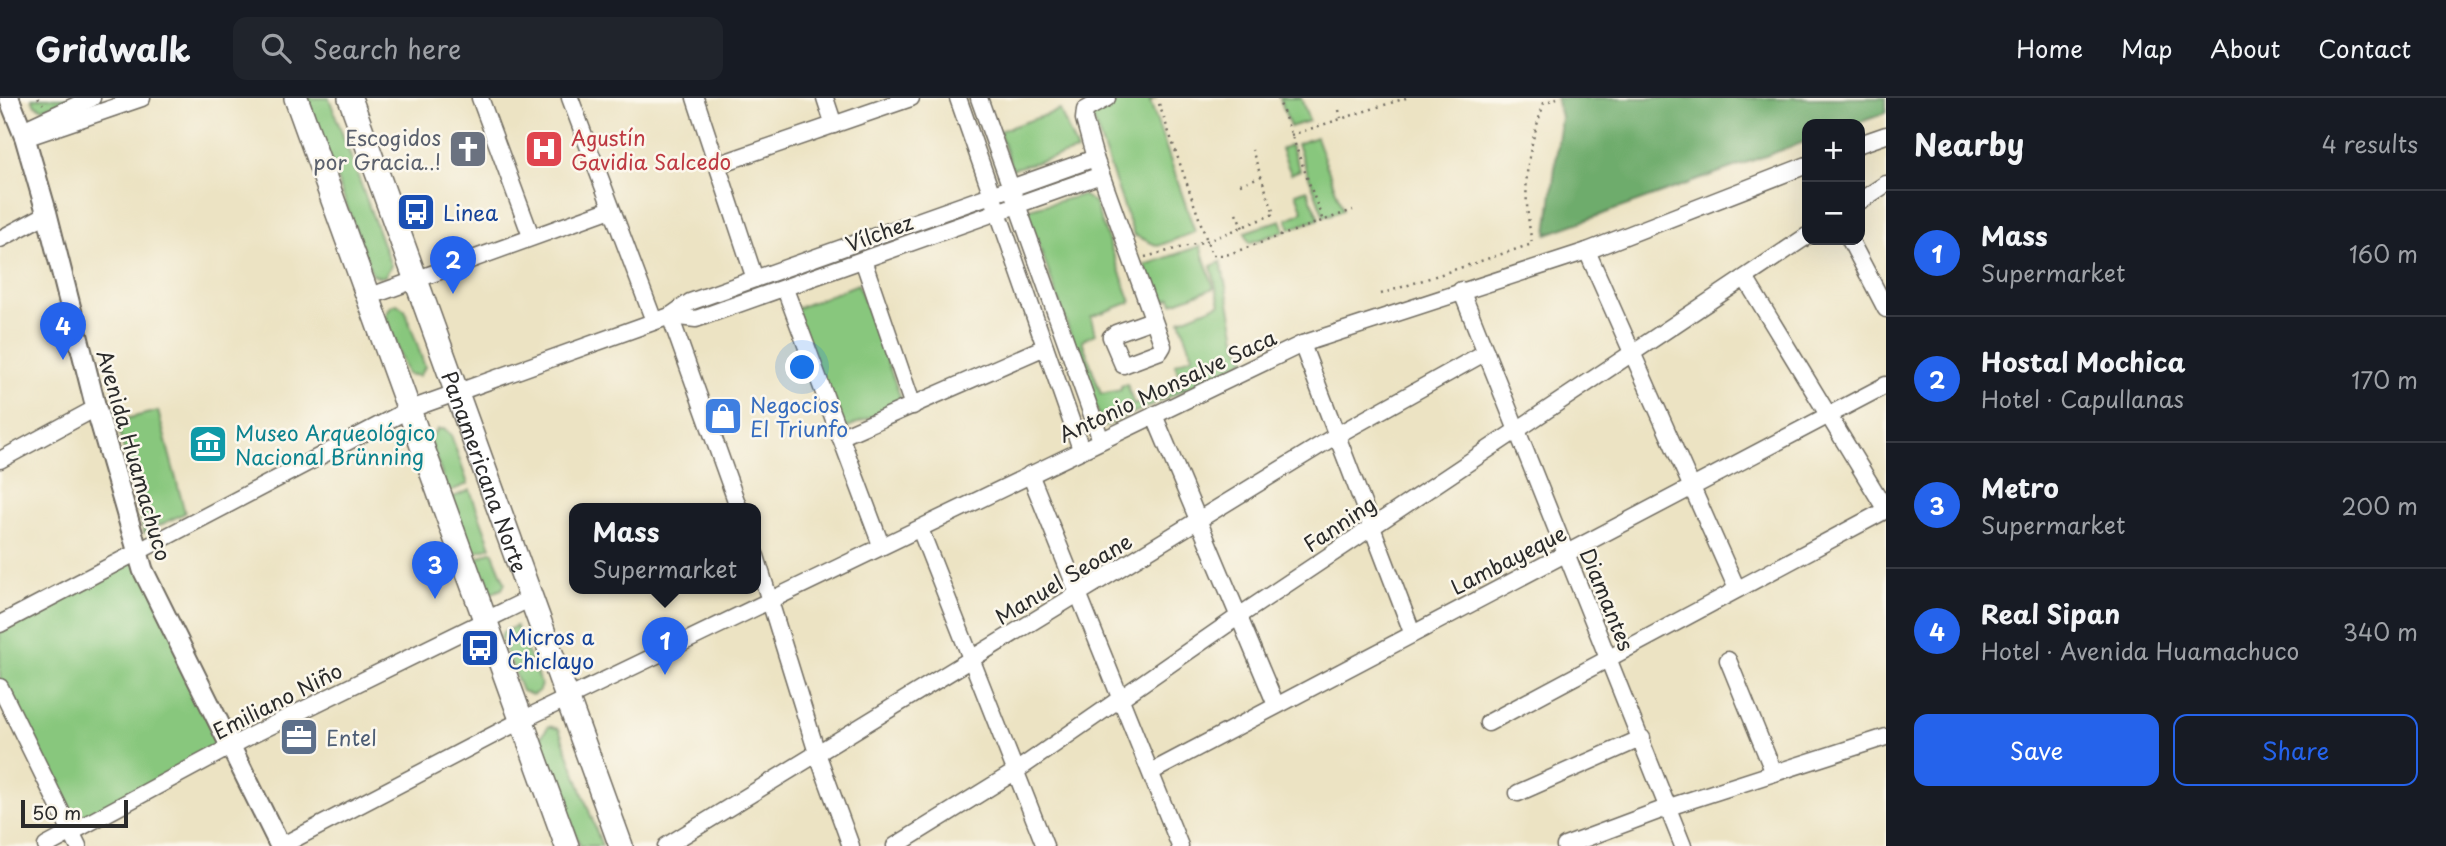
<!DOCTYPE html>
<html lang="en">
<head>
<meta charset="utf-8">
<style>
	body { margin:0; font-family:"Playpen Sans",sans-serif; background:#20242c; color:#f1f3f6 }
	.controls { position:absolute; right:21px; top:21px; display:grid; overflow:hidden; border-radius:14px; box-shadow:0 7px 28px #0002 }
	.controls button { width:63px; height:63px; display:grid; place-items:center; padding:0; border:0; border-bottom:2px solid #363941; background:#171b24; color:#f1f3f6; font:35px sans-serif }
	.scale { position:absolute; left:21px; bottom:18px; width:107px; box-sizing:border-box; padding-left:7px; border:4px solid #2b2b2b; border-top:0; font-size:19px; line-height:24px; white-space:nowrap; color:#2b2b2b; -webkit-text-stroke:5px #fbf7ec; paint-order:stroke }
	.you { position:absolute; left:803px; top:270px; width:24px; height:24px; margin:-18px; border:5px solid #fff; border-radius:50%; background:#1a73e8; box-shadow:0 0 0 10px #1a73e833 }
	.badge { display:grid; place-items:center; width:46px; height:46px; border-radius:50%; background:#2563eb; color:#fff; font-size:23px; font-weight:700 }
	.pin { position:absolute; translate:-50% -58px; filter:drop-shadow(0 2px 4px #0008) }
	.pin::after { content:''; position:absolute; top:37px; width:24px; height:21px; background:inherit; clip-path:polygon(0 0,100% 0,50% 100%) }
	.popup { position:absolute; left:569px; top:405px; width:192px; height:91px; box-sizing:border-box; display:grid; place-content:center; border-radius:14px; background:#171b24; filter:drop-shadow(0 2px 5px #0005); font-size:23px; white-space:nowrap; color:#9ea1a6 }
	.popup b { font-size:26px; color:#f1f3f6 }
	.popup::after { content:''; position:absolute; left:50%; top:100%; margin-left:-14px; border:14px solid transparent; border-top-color:#171b24 }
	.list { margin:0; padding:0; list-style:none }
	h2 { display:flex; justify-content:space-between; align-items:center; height:91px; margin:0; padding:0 28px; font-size:30px }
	h2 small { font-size:23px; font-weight:400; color:#9ea1a6 }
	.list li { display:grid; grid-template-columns:46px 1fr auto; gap:21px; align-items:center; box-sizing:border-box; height:126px; padding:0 28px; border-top:2px solid #363941 }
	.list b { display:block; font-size:26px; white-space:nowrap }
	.list p { margin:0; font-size:23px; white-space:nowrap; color:#9ea1a6 }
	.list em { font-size:23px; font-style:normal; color:#9ea1a6 }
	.actions { display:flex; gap:14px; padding:21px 28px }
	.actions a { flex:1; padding:16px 0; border:2px solid #2563eb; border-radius:14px; text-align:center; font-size:24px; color:#2563eb }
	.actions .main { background:#2563eb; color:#fff }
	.icon { flex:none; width:38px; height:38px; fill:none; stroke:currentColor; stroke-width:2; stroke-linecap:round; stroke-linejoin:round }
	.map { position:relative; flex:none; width:1886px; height:748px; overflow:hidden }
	header { display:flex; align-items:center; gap:42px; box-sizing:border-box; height:98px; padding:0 35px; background:#171b24; border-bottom:2px solid #363941 }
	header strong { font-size:33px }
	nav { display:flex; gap:38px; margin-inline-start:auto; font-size:24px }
	.search { width:490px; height:63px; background:#20242c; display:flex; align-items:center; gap:18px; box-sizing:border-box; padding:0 24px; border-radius:14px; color:#9ea1a6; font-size:26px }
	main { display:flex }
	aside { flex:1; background:#171b24 }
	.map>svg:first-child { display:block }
	.green { fill:#88c77d; stroke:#5a7954; stroke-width:2 }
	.forest { fill:#6eac6c; stroke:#4c6c4c; stroke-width:2 }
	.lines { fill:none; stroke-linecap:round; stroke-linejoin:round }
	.minor-casing { stroke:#6f6b60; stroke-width:19 }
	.major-casing { stroke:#6f6b60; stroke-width:23 }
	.highway-casing { stroke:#6f6b60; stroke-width:26 }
	.path { stroke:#6f6b60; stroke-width:2.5; stroke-dasharray:2 5; stroke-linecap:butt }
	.minor { stroke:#fff; stroke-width:16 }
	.major { stroke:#fff; stroke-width:19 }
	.highway { stroke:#fff; stroke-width:23 }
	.labels { text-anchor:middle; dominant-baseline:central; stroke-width:5; stroke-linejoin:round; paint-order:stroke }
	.worship-label { font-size:21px; fill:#5b616d; stroke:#fbf7ec; text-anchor:end }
	.health-label { font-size:21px; fill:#be3a42; stroke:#fbf7ec; text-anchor:start }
	.transit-label { font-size:21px; fill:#164399; stroke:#fbf7ec; text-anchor:start }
	.street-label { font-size:21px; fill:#2b2b2b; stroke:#fbf7ec }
	.shop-label { font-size:21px; fill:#366cbe; stroke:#fbf7ec; text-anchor:start }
	.culture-label { font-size:21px; fill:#0d838f; stroke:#fbf7ec; text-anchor:start }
	.service-label { font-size:21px; fill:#4e5e75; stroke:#fbf7ec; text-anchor:start }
</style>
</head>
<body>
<header>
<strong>Gridwalk</strong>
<div class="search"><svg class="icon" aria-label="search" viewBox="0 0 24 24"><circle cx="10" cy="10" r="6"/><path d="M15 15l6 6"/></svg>Search here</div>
<nav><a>Home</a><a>Map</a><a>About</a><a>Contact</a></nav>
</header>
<main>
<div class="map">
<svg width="1886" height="748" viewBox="0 0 1886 748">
	<rect width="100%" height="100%" fill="#fbf7ec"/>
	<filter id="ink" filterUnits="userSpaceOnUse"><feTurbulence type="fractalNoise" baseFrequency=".0143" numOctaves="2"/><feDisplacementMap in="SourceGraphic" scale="14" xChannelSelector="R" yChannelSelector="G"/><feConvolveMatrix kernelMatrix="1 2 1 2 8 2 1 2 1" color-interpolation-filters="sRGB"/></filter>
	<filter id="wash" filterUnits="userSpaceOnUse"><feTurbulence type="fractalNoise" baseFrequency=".00686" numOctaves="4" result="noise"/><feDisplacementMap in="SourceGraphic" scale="28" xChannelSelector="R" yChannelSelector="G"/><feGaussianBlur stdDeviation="1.57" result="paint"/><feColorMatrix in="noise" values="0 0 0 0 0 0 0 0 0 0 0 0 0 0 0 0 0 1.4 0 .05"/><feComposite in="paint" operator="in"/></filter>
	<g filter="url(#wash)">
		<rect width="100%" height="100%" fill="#ece3c3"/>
		<g class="green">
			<path d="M32,0H71L43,11L35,7Z"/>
			<path d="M307,0H329L391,168L385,178L380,179L372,176Z"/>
			<path d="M1122,0H1155L1150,3L1195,134L1158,148L1134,137L1090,12Z"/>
			<path d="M1280,0H1301L1309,23L1290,29Z"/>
			<path d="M1060,12L1077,53L1012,71L999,33Z"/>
			<path d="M1316,39L1343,112L1324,119L1297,46Z"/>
			<path d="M1290,47L1300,72L1291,76L1281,51Z"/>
			<path d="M1307,91L1319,121L1290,131L1287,121L1303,114L1296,95Z"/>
			<path d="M1082,97L1094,104L1131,204L1091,219L1095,236L1082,242L1101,296L1121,292V288L1127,286L1134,307L1182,288V293L1103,329L1028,116L1029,111Z"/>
			<path d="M1281,122L1285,133L1249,145L1245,134Z"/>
			<path d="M1200,148L1214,190L1173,205L1171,200L1159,205L1145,167Z"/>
			<path d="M1221,164L1237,245L1246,261L1184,292L1175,266L1193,258L1180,222L1220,206L1211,168Z"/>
			<path d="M858,186L903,306L839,333L795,211Z"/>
			<path d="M397,206L405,212L425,269L419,278L407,276L385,218L391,208Z"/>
			<path d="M158,313L185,415L144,435L117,323Z"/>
			<path d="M438,331H445L451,337L468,386L448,394L429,341Z"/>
			<path d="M470,392L491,449L471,456L451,400Z"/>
			<path d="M492,453L505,485L502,491L492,495L485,492L473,462Z"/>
			<path d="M137,457L231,648L72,734L0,589V526Z"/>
			<path d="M516,528L541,586L539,593L532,597L522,593L501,540L503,534Z"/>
			<path d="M549,628L559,631L602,748H580L539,641Z"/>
		</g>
		<path class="forest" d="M1556,0H1886V15L1855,26H1807V43L1547,136L1561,19Z"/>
	</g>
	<g filter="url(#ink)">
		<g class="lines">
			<g class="minor-casing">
				<g id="minor">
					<path d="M480,0L531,138"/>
					<path d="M570,0L654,223"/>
					<path d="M695,0L755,181"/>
					<path d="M825,0L834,27"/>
					<path d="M958,0L1081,351"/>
					<path d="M979,0L1101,342"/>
					<path d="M1107,0L1085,12L1084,21L1095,60L1163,248L1160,253L1123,267L1111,239L1116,235L1152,222"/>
					<path d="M27,30L92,0"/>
					<path d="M25,40L142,0"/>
					<path d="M1860,46L1886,37"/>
					<path d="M717,67L911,0"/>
					<path d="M1860,103L1886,86"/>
					<path d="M0,141L47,116"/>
					<path d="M1850,142L1886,211"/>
					<path d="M1587,153L1737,491"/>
					<path d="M863,162L913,308"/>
					<path d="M1745,180L1886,412"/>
					<path d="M785,191L881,447"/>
					<path d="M1461,192L1683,748"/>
					<path d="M368,199L611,111"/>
					<path d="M1302,246L1412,534"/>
					<path d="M1154,317L1276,607"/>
					<path d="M840,339L1045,249"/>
					<path d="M0,362L96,310"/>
					<path d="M1030,376L1180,748"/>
					<path d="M739,411L670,218L690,204L1095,60"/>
					<path d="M920,431L1045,748"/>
					<path d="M756,458L817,655L851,748"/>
					<path d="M0,526L408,312L670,218L696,221L1101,77"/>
					<path d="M1728,562L1774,675"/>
					<path d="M0,589L78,748"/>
					<path d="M1488,625L1886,412"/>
					<path d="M1151,674L1886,287"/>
					<path d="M1518,695L1642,640"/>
					<path d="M46,748L252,637L531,500"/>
					<path d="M281,748L520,623L1302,246L1587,153L1807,67"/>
					<path d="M666,748L1337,337L1486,254"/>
					<path d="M895,748L1016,673L1239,518L1807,138"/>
					<path d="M1565,748L1669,709L1886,639"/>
				</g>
			</g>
			<g class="major-casing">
				<path id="major" d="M9,0L25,40L47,116L96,310L143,472L280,748"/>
			</g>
			<g class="highway-casing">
				<g id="highway">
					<path d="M296,0L567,748"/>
					<path id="s1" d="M350,0L621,748"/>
				</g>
			</g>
			<g class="path">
				<path d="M38,0L43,6"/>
				<path d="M1278,0L1323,123"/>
				<path d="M1159,6L1212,157H1226L1353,112"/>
				<path d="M1339,12L1341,20"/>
				<path d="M1291,37L1406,0"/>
				<path d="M1240,86L1260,79"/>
				<path d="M1236,115L1243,130"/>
				<path d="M1145,159L1210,142L1274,116L1252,52"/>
				<path d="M1381,196L1532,146C1522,86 1525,62 1544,5L1557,0"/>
			</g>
			<use href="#minor" class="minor"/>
			<use href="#major" class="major"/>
			<use href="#highway" class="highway"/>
		</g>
	</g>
	<defs>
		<g id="church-square" transform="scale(2.0125)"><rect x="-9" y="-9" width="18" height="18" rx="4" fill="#6b7280" stroke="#fbf7ec"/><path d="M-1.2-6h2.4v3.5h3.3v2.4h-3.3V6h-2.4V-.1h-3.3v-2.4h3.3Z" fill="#fff"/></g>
		<g id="hospital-square" transform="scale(2.0125)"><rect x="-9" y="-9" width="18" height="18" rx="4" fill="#e0444e" stroke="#fbf7ec"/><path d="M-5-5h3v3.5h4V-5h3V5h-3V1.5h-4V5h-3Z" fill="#fff"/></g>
		<g id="bus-square" transform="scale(2.0125)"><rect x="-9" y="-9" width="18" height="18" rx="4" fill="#1a4fb4" stroke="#fbf7ec"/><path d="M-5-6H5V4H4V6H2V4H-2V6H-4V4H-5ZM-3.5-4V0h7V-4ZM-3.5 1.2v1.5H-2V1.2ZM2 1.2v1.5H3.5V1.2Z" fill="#fff"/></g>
		<g id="shop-square" transform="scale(2.0125)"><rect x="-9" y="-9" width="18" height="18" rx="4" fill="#3f7fe0" stroke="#fbf7ec"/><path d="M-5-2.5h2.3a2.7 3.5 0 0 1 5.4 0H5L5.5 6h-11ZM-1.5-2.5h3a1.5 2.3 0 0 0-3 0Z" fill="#fff"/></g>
		<g id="museum-square" transform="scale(2.0125)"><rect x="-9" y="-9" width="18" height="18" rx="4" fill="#0f9aa8" stroke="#fbf7ec"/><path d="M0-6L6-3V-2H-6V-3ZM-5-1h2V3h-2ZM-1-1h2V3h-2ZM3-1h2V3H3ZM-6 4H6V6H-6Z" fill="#fff"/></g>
		<g id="office-square" transform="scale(2.0125)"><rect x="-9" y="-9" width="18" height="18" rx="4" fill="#5c6f8a" stroke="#fbf7ec"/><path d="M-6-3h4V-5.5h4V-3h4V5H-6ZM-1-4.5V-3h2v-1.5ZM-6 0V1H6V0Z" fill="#fff"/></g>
	</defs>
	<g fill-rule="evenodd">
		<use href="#church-square" x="468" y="51"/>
		<use href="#hospital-square" x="544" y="51"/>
		<use href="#bus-square" x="416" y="114"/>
		<use href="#shop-square" x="723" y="318"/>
		<use href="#museum-square" x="208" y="346"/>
		<use href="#bus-square" x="480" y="550"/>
		<use href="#office-square" x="299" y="639"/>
	</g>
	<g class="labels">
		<g class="worship-label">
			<text x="441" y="39">Escogidos<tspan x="441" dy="24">por Gracia..!</tspan></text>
		</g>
		<g class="health-label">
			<text x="571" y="39">Agustín<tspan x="571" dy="24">Gavidia Salcedo</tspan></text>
		</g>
		<g class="transit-label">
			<text x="443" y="114">Linea</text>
			<text x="507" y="538">Micros a<tspan x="507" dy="24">Chiclayo</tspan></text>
		</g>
		<g class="street-label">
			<text transform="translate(879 134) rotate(-20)">Vílchez</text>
			<text transform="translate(1167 287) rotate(-25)">Antonio Monsalve Saca</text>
			<text transform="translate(135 357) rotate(74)">Avenida Huamachuco</text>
			<text stroke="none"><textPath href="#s1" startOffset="397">Panamericana Norte</textPath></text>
			<text transform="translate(1339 425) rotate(-34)">Fanning</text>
			<text transform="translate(1508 461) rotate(-27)">Lambayeque</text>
			<text transform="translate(1063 480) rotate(-31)">Manuel Seoane</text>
			<text transform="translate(1608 501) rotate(68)">Diamantes</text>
			<text transform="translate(277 602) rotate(-27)">Emiliano Niño</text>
		</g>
		<g class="shop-label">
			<text x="750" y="306">Negocios<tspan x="750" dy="24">El Triunfo</tspan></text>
		</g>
		<g class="culture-label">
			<text x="235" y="334">Museo Arqueológico<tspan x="235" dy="24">Nacional Brünning</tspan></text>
		</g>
		<g class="service-label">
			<text x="326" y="639">Entel</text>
		</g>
	</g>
</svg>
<div class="controls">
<button>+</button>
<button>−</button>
</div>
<div class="scale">50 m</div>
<div class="you"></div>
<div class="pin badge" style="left:665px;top:577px">1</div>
<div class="popup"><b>Mass</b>Supermarket</div>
<div class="pin badge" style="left:453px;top:196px">2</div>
<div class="pin badge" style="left:435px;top:501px">3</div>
<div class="pin badge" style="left:63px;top:262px">4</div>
</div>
<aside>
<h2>Nearby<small>4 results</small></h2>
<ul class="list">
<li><span class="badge">1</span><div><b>Mass</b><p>Supermarket</p></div><em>160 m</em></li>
<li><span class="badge">2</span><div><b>Hostal Mochica</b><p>Hotel · Capullanas</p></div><em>170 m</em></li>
<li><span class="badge">3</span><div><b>Metro</b><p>Supermarket</p></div><em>200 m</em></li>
<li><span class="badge">4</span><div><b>Real Sipan</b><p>Hotel · Avenida Huamachuco</p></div><em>340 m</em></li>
</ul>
<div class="actions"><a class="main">Save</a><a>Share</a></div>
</aside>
</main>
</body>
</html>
